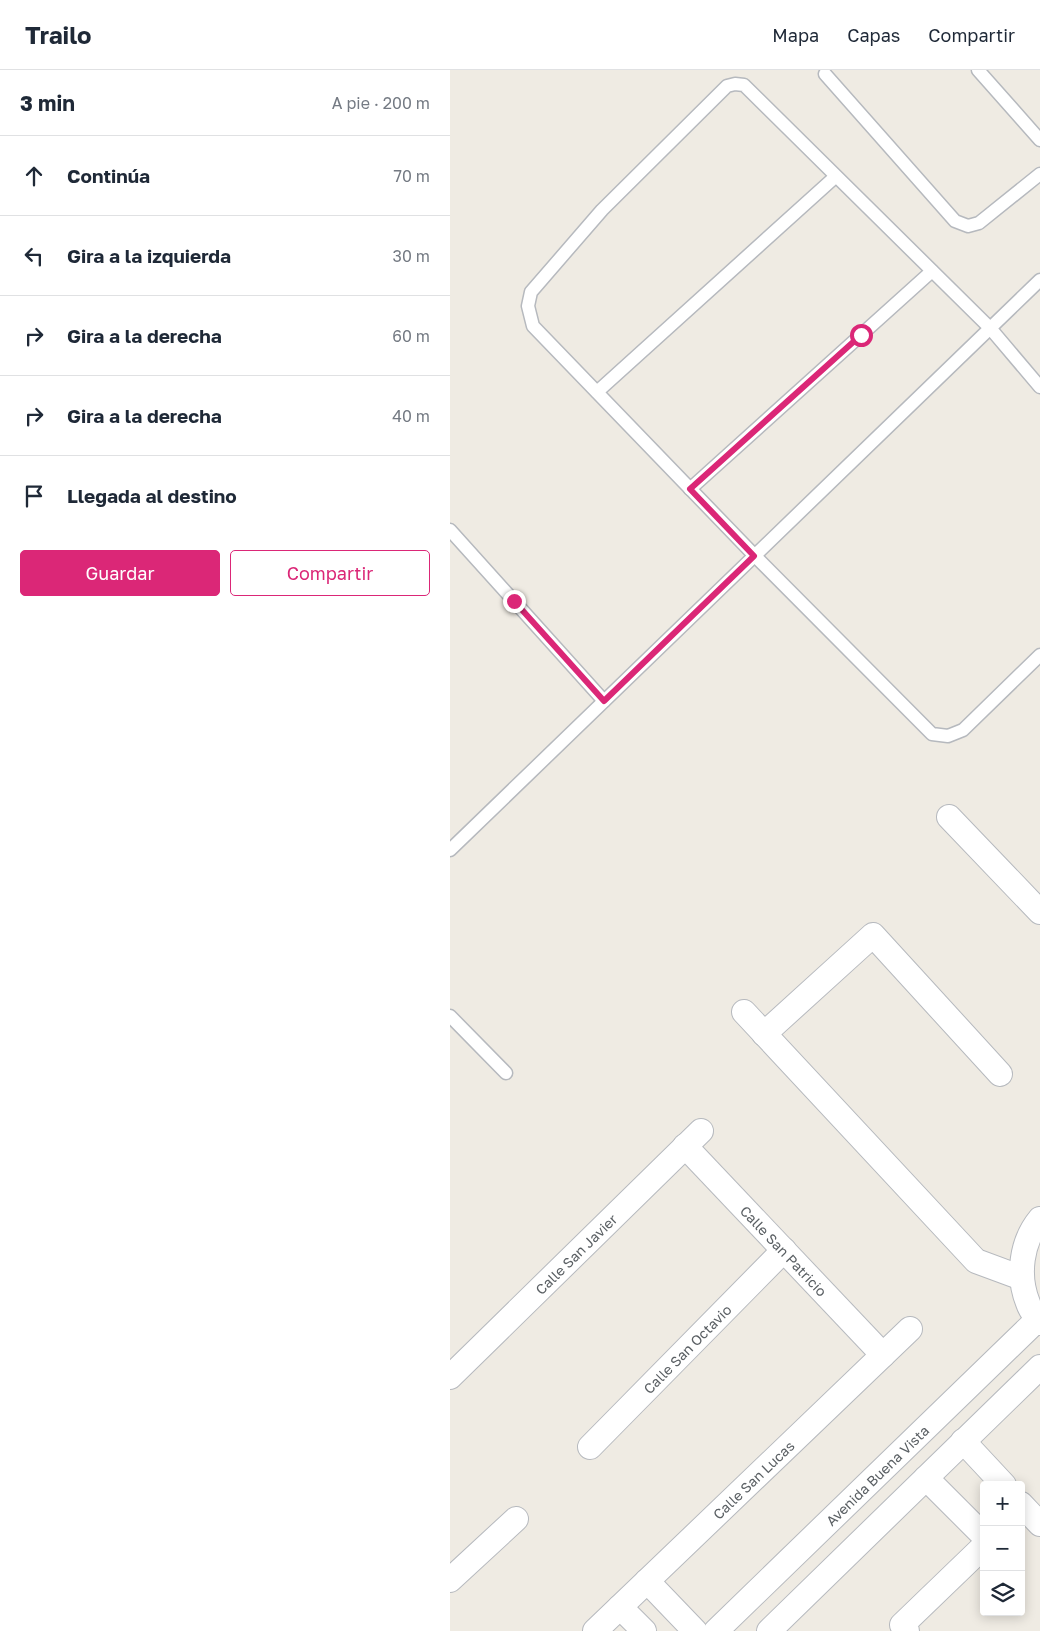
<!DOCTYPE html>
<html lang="es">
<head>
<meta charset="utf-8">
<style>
	body { margin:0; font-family:"Golos Text",sans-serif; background:#f6f6f7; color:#1f2937 }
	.controls { position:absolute; right:15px; bottom:15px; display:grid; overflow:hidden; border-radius:5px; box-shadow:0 2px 12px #0003 }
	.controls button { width:45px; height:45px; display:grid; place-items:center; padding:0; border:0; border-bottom:1px solid #e0e1e3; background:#fff; color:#1f2937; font:25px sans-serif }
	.stop { position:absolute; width:15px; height:15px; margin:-11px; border:4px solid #db2777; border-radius:50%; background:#fff }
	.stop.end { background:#db2777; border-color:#fff; box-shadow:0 1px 5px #0008 }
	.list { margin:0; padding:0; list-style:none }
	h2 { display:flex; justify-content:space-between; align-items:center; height:65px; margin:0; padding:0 20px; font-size:21px }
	h2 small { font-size:16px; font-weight:400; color:#747a83 }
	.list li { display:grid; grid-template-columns:32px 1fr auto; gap:15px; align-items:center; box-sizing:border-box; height:80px; padding:0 20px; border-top:1px solid #e0e1e3 }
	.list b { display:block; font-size:19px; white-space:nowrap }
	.list em { font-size:16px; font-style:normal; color:#747a83 }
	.actions { display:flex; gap:10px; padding:15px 20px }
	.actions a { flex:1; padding:11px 0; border:1px solid #db2777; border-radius:5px; text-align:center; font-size:18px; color:#db2777 }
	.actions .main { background:#db2777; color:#fff }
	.icon { flex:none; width:28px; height:28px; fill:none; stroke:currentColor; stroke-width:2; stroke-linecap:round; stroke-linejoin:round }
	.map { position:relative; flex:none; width:590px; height:1561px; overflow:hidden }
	header { display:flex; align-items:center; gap:30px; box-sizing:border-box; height:70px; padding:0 25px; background:#fff; border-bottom:1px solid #e0e1e3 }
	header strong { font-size:24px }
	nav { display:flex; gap:28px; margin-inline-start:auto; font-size:18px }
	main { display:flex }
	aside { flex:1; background:#fff }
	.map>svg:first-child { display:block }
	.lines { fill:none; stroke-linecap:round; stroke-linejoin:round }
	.lane-casing { stroke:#b6b9be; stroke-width:15 }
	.street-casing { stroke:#b6b9be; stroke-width:26 }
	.lane { stroke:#fff; stroke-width:12 }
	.street { stroke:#fff; stroke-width:24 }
	.route { stroke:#db2777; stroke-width:6 }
	.labels { text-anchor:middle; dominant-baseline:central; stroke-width:4.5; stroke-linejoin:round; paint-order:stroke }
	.street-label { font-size:14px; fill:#5b6064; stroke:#fff }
</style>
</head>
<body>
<header>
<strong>Trailo</strong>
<nav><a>Mapa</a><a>Capas</a><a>Compartir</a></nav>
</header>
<main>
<aside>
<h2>3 min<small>A pie · 200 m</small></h2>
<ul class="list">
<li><svg class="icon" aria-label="ahead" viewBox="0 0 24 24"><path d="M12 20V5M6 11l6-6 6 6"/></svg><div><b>Continúa</b></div><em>70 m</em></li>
<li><svg class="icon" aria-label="left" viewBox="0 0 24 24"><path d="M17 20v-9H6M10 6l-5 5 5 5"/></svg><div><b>Gira a la izquierda</b></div><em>30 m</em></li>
<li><svg class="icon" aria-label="right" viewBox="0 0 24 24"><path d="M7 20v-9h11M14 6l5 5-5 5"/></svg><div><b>Gira a la derecha</b></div><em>60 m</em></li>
<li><svg class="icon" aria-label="right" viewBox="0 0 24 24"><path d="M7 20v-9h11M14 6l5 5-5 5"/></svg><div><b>Gira a la derecha</b></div><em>40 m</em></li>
<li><svg class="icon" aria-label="arrive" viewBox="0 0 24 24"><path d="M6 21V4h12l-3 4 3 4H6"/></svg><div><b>Llegada al destino</b></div></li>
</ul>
<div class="actions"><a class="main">Guardar</a><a>Compartir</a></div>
</aside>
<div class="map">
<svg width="590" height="1561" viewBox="0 0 590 1561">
	<rect width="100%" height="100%" fill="#efebe3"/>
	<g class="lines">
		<g class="lane-casing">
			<g id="lane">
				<path d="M528,0L590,70"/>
				<path d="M375,4L505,151L518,156L529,153L590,104"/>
				<path d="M590,317L540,258L294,15L285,14L277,16L152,140L81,222L78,236L83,256L305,486L482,664L498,666L513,660L590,585"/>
				<path d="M147,322L385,107"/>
				<path d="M240,419L482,201"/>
				<path d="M0,460L154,631"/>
				<path d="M0,780L590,210"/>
				<path d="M0,946L56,1003"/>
			</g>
		</g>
		<g class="street-casing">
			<g id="street">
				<path d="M499,747L590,842"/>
				<path d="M294,942L526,1191L572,1208"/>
				<path d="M314,964L423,865L550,1004"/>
				<path id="s1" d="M235,1076L433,1285"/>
				<path d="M590,1149C571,1172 567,1206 578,1233C580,1240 586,1247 590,1253"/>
				<path id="s2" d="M0,1307L251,1061"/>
				<path d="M513,1371L554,1415"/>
				<path id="s3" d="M140,1377L334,1180"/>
				<path d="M476,1408L534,1466"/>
				<path d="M571,1434L590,1454"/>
				<path d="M0,1510L66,1449"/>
				<path d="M197,1511L245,1561"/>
				<path d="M170,1537L194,1561"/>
				<path id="s4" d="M145,1561L460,1259"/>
				<path id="s5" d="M266,1561L588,1249"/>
				<path d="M319,1561L590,1297"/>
				<path d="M457,1561L452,1555L534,1476"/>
			</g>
		</g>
		<use href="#lane" class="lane"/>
		<use href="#street" class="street"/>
	</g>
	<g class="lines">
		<path class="route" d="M64,531L154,631L304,486L240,419L411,265"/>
	</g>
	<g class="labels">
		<g class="street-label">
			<text stroke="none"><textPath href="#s1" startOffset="144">Calle San Patricio</textPath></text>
			<text stroke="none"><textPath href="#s2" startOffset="176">Calle San Javier</textPath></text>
			<text stroke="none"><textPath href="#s3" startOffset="138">Calle San Octavio</textPath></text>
			<text stroke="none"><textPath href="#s5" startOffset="224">Avenida Buena Vista</textPath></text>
			<text stroke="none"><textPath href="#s4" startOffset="219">Calle San Lucas</textPath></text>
		</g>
	</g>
</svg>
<div class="controls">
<button>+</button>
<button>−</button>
<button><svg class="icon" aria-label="layers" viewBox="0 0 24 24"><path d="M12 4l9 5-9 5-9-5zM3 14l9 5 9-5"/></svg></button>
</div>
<div class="stop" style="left:411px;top:265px"></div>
<div class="stop end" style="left:64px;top:531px"></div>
</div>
</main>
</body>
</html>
